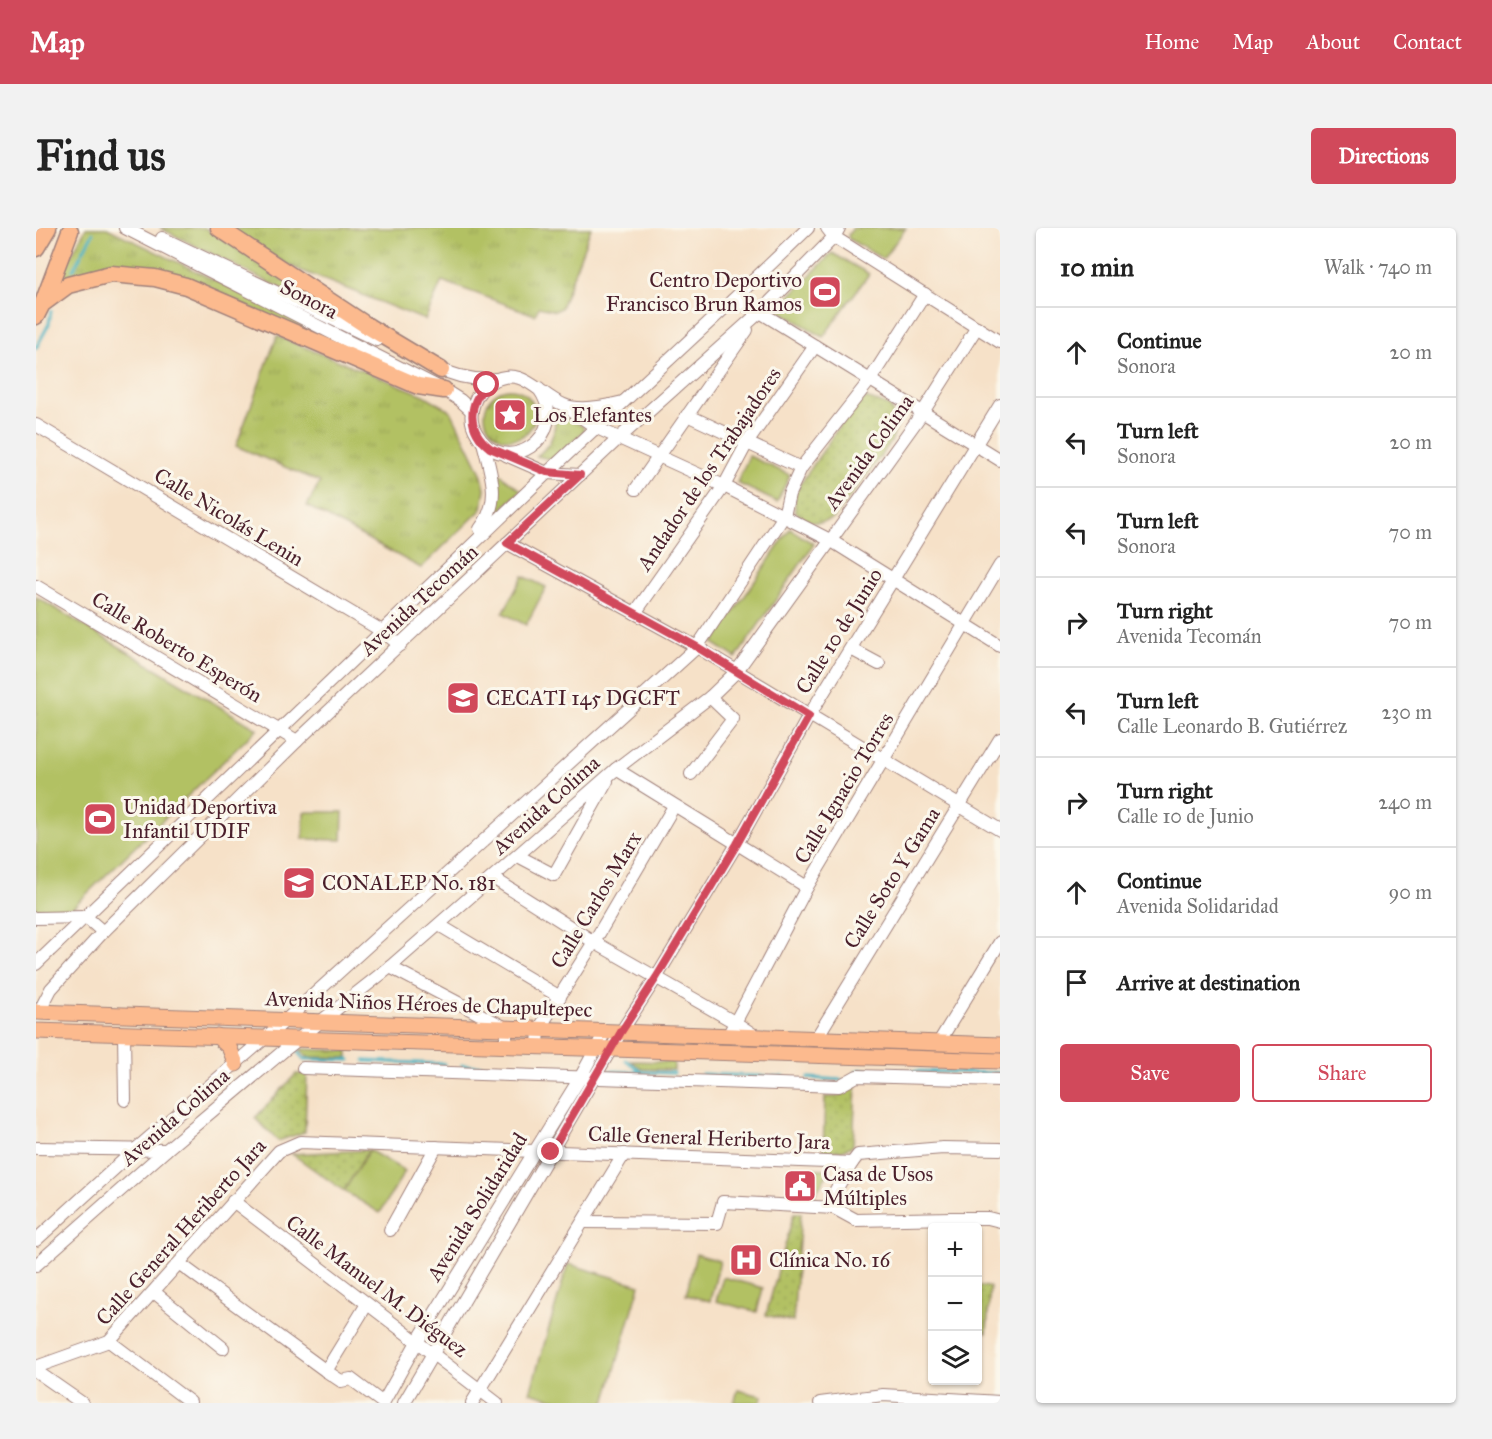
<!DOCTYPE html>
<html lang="en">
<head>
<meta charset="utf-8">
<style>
	body { margin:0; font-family:"IM FELL Great Primer",serif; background:#f2f2f2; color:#222 }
	.controls { position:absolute; right:18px; bottom:18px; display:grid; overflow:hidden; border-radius:6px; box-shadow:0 2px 4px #0004 }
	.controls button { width:54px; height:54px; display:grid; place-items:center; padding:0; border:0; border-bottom:2px solid #e0e0e0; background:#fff; color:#222; font:30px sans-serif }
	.stop { position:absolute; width:18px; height:18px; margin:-14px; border:4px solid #d1495b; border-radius:50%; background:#fff }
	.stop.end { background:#d1495b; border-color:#fff; box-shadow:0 2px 6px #0008 }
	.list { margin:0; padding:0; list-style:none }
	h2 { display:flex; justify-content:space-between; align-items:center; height:78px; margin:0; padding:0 24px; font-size:26px }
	h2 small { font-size:20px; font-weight:400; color:#767676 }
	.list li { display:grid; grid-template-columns:39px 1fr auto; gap:18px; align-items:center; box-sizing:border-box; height:90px; padding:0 24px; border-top:2px solid #e0e0e0 }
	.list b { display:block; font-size:22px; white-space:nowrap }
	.list p { margin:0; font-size:20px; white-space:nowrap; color:#767676 }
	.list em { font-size:20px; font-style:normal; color:#767676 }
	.actions { display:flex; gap:12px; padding:18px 24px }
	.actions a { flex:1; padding:14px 0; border:2px solid #d1495b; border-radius:6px; text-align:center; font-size:21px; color:#d1495b }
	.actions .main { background:#d1495b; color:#fff }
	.icon { flex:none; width:33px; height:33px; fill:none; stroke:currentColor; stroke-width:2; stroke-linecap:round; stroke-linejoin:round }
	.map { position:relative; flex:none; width:964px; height:1175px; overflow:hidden; border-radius:6px }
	header { display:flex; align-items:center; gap:36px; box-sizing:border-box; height:84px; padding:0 30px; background:#d1495b; color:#fff }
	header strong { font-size:28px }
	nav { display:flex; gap:33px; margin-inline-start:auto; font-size:21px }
	.intro { display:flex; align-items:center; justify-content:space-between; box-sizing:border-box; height:144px; padding:0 36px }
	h1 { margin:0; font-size:42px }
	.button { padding:15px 27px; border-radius:6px; background:#d1495b; color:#fff; font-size:21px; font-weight:700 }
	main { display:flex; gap:36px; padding:0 36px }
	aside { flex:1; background:#fff; border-radius:6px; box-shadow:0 2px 4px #0004 }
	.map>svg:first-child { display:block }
	.grass { fill:url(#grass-tufts); stroke:#7e7048; stroke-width:1.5 }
	.park { fill:url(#park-dots); stroke:#7e7048; stroke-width:1.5 }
	.garden { fill:#b2c164; stroke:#7e7048; stroke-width:1.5 }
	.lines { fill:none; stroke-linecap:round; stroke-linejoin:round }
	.stream { stroke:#46b2c2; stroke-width:3 }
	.minor-casing { stroke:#a0807a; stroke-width:14 }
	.major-casing { stroke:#a0807a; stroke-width:17 }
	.highway-casing { stroke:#a0807a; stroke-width:19 }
	.minor { stroke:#fff; stroke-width:12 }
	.major { stroke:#fcba8e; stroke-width:15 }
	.highway { stroke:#fcba8e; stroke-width:16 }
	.route { stroke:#d1495b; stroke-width:8 }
	.labels { text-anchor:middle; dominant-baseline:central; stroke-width:6; stroke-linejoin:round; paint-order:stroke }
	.poi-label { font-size:21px; fill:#4a1f2b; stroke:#fbf7ec; text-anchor:start }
	.street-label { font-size:21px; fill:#4a1f2b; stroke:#fbf7ec }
</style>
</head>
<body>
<header>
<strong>Map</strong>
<nav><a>Home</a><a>Map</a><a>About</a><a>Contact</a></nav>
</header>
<div class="intro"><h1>Find us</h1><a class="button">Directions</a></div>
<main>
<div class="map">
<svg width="964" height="1175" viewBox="0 0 964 1175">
	<defs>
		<pattern id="grass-tufts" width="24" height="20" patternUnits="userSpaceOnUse" patternTransform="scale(1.5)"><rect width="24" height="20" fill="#b2c164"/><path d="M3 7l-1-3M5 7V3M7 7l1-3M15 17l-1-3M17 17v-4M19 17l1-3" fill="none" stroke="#9ba557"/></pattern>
		<pattern id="park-dots" width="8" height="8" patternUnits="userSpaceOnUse" patternTransform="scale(1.5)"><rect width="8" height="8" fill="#b2c164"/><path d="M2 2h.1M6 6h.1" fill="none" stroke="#9ba557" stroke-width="1.8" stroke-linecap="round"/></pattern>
	</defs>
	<rect width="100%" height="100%" fill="#fbf7ec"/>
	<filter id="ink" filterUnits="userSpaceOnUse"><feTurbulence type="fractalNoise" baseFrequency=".0167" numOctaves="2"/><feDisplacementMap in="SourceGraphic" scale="12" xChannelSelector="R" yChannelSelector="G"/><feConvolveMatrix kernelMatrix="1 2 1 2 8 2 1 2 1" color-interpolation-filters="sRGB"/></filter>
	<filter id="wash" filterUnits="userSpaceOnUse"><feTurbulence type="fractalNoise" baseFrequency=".008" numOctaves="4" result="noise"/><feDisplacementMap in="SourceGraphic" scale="24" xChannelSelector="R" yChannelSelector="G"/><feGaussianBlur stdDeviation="1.35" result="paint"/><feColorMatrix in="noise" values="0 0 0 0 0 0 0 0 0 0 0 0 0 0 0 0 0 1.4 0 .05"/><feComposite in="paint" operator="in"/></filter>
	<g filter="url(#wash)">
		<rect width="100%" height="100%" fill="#f6e1c8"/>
		<g class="grass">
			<path d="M50,0H71L325,123L114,41L76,38L37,47L21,54Z"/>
			<path d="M124,0H169L339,107Z"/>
			<path d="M191,0H555L525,80L519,83L503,79L499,87L406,53L389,92L254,38Z"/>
			<path d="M241,108L388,167L415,183L445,245L449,260L446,281L385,340L271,278L284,254L200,218Z"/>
			<circle cx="474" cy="186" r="25"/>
			<path d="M519,185L547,198L548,203L517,232L501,228C516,216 520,204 519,185Z"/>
			<path d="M460,243L485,262L464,283L462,281L464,259Z"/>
		</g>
		<g class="park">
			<path d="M830,170L854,178L861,198L855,214L798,290C781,297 772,296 759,283V264L815,181Z"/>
			<path d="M260,846H271L269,904L242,913L219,890Z"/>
			<path d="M820,857L817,918L804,923H787L789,869H801Z"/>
			<path d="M333,922L308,963L256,926Z"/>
			<path d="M758,985H765L757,1094L730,1087Z"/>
			<path d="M942,1058L954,1059L951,1104L942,1103Z"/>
		</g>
		<g class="garden">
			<path d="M817,0H870L847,31L813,11L812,7Z"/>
			<path d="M796,25L833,46L787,109L741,81Z"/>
			<path d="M713,228L754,247L741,274L701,255Z"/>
			<path d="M754,301L778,316L700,430L677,415Z"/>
			<path d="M487,348L510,359L490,397L467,385Z"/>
			<path d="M0,369L221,501L36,680L0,681Z"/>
			<path d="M268,584H307L306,612L267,611Z"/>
			<path d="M264,821L312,823V830L271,829Z"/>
			<path d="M595,833L638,834V842L606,841Z"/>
			<path d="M333,922L369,943L344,985L308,963Z"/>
			<path d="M775,941H795L775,972Z"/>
			<path d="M660,1026L684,1033L674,1073L650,1067Z"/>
			<path d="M532,1036L604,1057L569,1175H532L494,1164Z"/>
			<path d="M687,1049L727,1060L721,1084L680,1073Z"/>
			<path d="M702,1162L726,1168L724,1175H698Z"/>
		</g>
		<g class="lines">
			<g class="stream">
				<path d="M37,42L57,5"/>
				<path d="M0,120L13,96L15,83"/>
				<path d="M261,823L268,831L314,832"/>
				<path d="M590,832L606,844"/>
				<path d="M329,833L408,836"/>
				<path d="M426,837L500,840"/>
				<path d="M574,843L638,845"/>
				<path d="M820,844L823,842L964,845"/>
				<path d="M666,846L747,849"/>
				<path d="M772,850L806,852"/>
			</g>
		</g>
	</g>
	<g filter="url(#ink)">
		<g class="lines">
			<g class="minor-casing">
				<g id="minor">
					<path d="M89,0L408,162L424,172L436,183"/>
					<path d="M791,0L798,9L964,114"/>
					<path d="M126,10L341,112"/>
					<path d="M697,72L724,84L964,232"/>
					<path d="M397,138C417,148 438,153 460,151"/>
					<path d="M503,161C537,209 467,252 441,206C435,197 434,186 438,175C441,166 447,159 455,154C487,136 502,167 528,177C544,184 571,178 587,174"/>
					<path d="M529,178L561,200L688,258L794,312L964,418"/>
					<path d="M651,187L765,240"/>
					<path d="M0,197L346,403L364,417"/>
					<path d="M470,227L511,245L544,247"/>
					<path d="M600,261L711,102"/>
					<path d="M444,301C466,272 455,247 447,214"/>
					<path d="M471,315L661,419L964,602"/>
					<path d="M0,358L261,513"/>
					<path d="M599,385L688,258L711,215L779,118"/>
					<path d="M815,421L843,436"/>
					<path d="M580,541L771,659"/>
					<path d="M655,546L697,491L674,469"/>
					<path d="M482,628L518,647L571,553"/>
					<path d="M457,650L558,714L700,795L718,807"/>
					<path d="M0,690L50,689L67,704"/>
					<path d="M403,697L524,769"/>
					<path d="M0,736L511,245L697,72L772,0"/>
					<path d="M354,739L470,800V818"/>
					<path d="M3,784L15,761L67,704L261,513L583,210L724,84L798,9L803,0"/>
					<path d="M88,805L89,872"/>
					<path d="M693,806L771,659L964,337"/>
					<path d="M781,809L964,511"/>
					<path d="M903,814L964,714"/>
					<path d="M502,819L503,801L558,714L638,578"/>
					<path d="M267,840L803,858L821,848L964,852"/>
					<path d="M0,920L130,922"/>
					<path d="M197,973L461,1175"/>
					<path d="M798,980L795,970L816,935"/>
					<path d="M547,994L681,995L687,974L798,980L820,992L916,990H952L964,993"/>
					<path d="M354,1002L400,919"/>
					<path d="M0,1012L100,921L250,792L661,419L748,288L753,266L765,240L834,152L889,66"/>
					<path d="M144,1036L290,1143L305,1153L315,1151L347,1175"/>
					<path d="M0,1037L130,922L251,820L354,739L580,541L674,469L700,444L887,184L941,99"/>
					<path d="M118,1064L187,1120"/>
					<path d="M73,1113L154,1174"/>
					<path d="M0,1139L73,1113L243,923L264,914L816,935L822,927L907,920L964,921"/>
					<path d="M0,1143L46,1175"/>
					<path d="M290,1143L331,1076"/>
					<path d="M347,1175L381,1114L544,850L569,804"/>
					<path d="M368,1175L585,804L620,750L701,616L773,488L964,177"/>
					<path d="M436,1175L588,926"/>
					<path d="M784,1175L847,1167L964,1174"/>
				</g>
			</g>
			<g class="major-casing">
				<g id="major">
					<path d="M0,784L964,817"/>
					<path d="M0,803L964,833"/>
					<path d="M181,808L193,819L200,836"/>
				</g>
			</g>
			<g class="highway-casing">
				<g id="highway">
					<path d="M183,0L333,99L405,142"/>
					<path d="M0,20L12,0"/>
					<path d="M7,75L34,3"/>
					<path d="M0,88L6,76L32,57L75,46L119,50L150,58L382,158L408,162"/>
				</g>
			</g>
			<use href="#minor" class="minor"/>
			<use href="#major" class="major"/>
			<use href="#highway" class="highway"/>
		</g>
	</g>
	<g class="lines" filter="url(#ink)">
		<path class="route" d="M451,157C431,176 431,202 454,220L511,244L544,247L471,315L661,419L773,488L701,616L620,750L585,804L515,924"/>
	</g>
	<defs>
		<g id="stadium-square" transform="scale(1.725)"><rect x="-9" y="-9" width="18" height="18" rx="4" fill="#d1495b" stroke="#fbf7ec"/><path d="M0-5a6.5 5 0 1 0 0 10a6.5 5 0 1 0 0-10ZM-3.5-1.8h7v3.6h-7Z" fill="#fff"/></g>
		<g id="sight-square" transform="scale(1.725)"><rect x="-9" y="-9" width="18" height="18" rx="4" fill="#d1495b" stroke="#fbf7ec"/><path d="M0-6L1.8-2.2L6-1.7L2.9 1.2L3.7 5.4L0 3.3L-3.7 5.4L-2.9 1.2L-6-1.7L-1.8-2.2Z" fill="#fff"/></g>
		<g id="university-square" transform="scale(1.725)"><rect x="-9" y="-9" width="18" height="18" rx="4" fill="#d1495b" stroke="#fbf7ec"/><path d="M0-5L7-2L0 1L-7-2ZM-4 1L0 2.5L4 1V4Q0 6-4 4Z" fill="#fff"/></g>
		<g id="civic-square" transform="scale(1.725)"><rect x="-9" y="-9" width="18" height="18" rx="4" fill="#d1495b" stroke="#fbf7ec"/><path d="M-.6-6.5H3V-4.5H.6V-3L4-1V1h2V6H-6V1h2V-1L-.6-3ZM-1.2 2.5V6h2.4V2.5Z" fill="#fff"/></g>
		<g id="hospital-square" transform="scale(1.725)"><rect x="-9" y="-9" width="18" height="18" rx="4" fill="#d1495b" stroke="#fbf7ec"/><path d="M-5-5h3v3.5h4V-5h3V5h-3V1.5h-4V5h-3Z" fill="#fff"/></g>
	</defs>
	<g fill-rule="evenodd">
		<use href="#stadium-square" x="789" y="64"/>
		<use href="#sight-square" x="474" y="187"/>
		<use href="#university-square" x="427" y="470"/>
		<use href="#stadium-square" x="64" y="591"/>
		<use href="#university-square" x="263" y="655"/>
		<use href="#civic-square" x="764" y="958"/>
		<use href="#hospital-square" x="710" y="1032"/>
	</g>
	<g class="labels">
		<g class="poi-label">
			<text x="766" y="52" text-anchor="end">Centro Deportivo<tspan x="766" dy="24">Francisco Brun Ramos</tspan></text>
			<text x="497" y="187">Los Elefantes</text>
			<text x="450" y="470">CECATI 145 DGCFT</text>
			<text x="87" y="579">Unidad Deportiva<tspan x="87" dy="24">Infantil UDIF</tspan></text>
			<text x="286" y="655">CONALEP No. 181</text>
			<text x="787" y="946">Casa de Usos<tspan x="787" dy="24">Múltiples</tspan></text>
			<text x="733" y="1032">Clínica No. 16</text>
		</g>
		<g class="street-label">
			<text transform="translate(273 71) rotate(27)">Sonora</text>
			<text transform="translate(833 224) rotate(-54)">Avenida Colima</text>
			<text transform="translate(673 241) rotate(-56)">Andador de los Trabajadores</text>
			<text transform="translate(193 289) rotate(31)">Calle Nicolás Lenin</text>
			<text transform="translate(383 372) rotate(-43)">Avenida Tecomán</text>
			<text transform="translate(803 403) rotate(-58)">Calle 10 de Junio</text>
			<text transform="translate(141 419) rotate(31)">Calle Roberto Esperón</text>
			<text transform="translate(808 560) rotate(-59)">Calle Ignacio Torres</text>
			<text transform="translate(510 577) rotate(-42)">Avenida Colima</text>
			<text transform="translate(856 650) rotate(-58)">Calle Soto Y Gama</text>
			<text transform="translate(560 672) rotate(-59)">Calle Carlos Marx</text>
			<text transform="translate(393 776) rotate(2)">Avenida Niños Héroes de Chapultepec</text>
			<text transform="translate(139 889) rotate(-41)">Avenida Colima</text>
			<text transform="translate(673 910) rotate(2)">Calle General Heriberto Jara</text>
			<text transform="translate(441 979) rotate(-58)">Avenida Solidaridad</text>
			<text transform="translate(145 1004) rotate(-48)">Calle General Heriberto Jara</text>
			<text transform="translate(341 1058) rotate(37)">Calle Manuel M. Diéguez</text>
		</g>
	</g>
</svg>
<div class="controls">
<button>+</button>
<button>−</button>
<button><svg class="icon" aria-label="layers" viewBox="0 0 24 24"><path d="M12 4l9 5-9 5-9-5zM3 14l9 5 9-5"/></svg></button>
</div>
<div class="stop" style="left:451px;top:157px"></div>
<div class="stop end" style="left:515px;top:924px"></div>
</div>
<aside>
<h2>10 min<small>Walk · 740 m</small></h2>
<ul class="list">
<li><svg class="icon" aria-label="ahead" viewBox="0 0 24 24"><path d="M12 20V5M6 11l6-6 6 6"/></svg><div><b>Continue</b><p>Sonora</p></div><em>20 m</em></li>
<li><svg class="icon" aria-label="left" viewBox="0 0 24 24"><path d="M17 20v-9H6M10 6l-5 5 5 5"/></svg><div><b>Turn left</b><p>Sonora</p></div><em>20 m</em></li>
<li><svg class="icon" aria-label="left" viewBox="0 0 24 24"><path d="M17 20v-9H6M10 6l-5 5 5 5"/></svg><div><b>Turn left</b><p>Sonora</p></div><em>70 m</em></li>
<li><svg class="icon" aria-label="right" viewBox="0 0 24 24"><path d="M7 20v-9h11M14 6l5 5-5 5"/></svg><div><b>Turn right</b><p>Avenida Tecomán</p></div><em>70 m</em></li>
<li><svg class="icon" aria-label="left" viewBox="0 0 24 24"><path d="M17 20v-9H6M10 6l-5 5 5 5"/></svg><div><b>Turn left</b><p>Calle Leonardo B. Gutiérrez</p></div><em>230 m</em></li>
<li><svg class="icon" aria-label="right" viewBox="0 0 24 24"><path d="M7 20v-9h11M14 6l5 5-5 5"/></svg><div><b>Turn right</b><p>Calle 10 de Junio</p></div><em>240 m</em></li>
<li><svg class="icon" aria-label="ahead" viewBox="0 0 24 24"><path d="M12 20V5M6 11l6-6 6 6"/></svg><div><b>Continue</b><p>Avenida Solidaridad</p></div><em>90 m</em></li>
<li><svg class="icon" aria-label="arrive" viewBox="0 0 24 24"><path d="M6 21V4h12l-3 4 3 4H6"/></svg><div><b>Arrive at destination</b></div></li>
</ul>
<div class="actions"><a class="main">Save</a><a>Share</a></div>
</aside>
</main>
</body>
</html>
